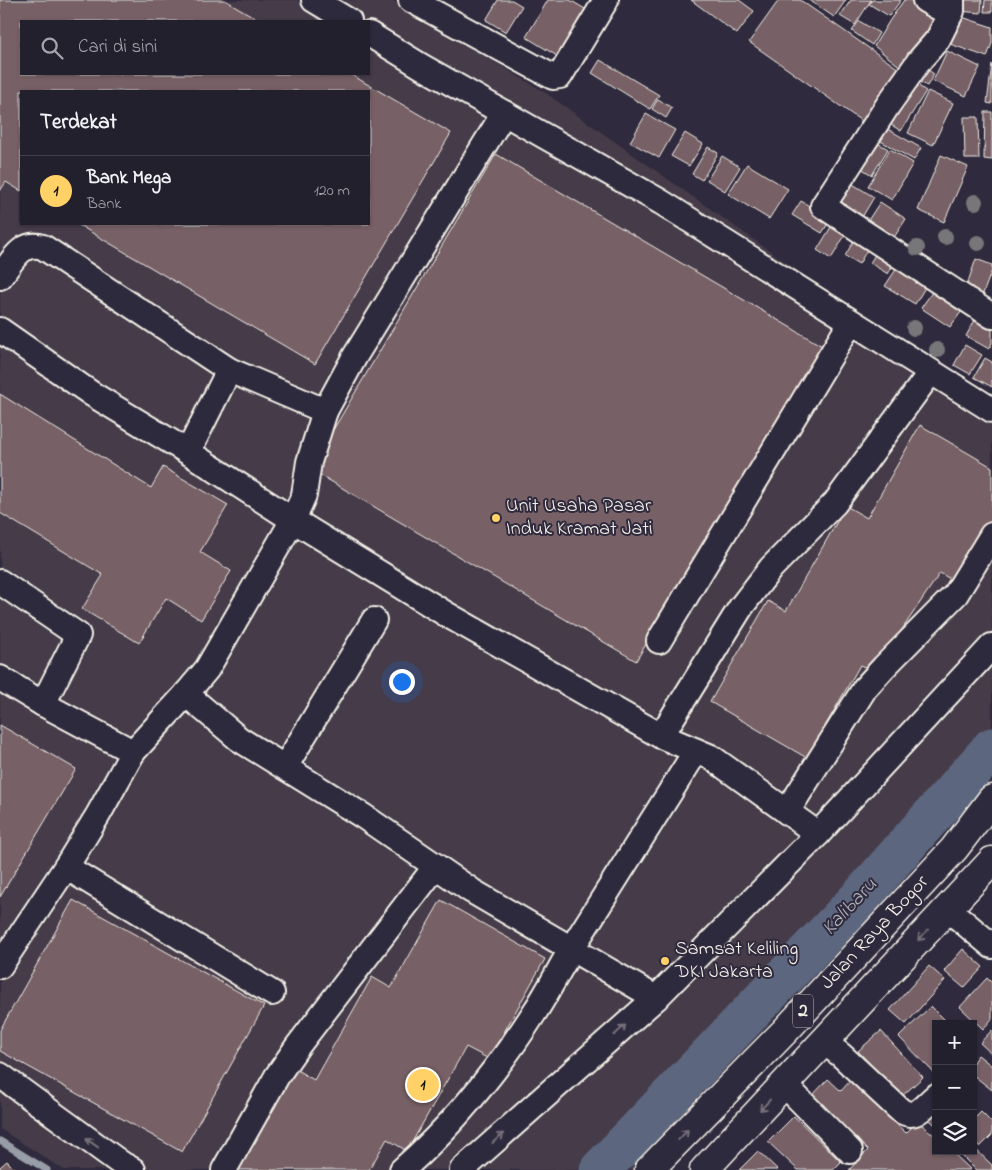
<!DOCTYPE html>
<html lang="id">
<head>
<meta charset="utf-8">
<style>
	body { margin:0; font-family:"Indie Flower",sans-serif; background:#2b2836; color:#f1f3f6 }
	.controls { position:absolute; right:15px; bottom:15px; display:grid; overflow:hidden; border-radius:0px; box-shadow:0 1px 4px #0004 }
	.controls button { width:45px; height:45px; display:grid; place-items:center; padding:0; border:0; border-bottom:1px solid #403e4a; background:#23202e; color:#f1f3f6; font:25px sans-serif }
	.you { position:absolute; left:401px; top:681px; width:18px; height:18px; margin:-12px; border:4px solid #fff; border-radius:50%; background:#1a73e8; box-shadow:0 0 0 8px #1a73e833 }
	.badge { display:grid; place-items:center; width:32px; height:32px; border-radius:50%; background:#ffd166; color:#111; font-size:16px; font-weight:700 }
	.pin { position:absolute; translate:-50% -50%; border:2px solid #fff; box-shadow:0 1px 5px #0006 }
	.list { margin:0; padding:0; list-style:none }
	h2 { display:flex; justify-content:space-between; align-items:center; height:65px; margin:0; padding:0 20px; font-size:21px }
	h2 small { font-size:16px; font-weight:400; color:#a3a3aa }
	.list li { display:grid; grid-template-columns:32px 1fr auto; gap:15px; align-items:center; box-sizing:border-box; height:70px; padding:0 20px; border-top:1px solid #403e4a }
	.list b { display:block; font-size:19px; white-space:nowrap }
	.list p { margin:0; font-size:16px; white-space:nowrap; color:#a3a3aa }
	.list em { font-size:16px; font-style:normal; color:#a3a3aa }
	.icon { flex:none; width:28px; height:28px; fill:none; stroke:currentColor; stroke-width:2; stroke-linecap:round; stroke-linejoin:round }
	.map { position:relative; flex:none; width:992px; height:1170px; overflow:hidden }
	.search { position:absolute; background:#23202e; box-shadow:0 1px 4px #0004; left:20px; top:20px; width:350px; height:55px; display:flex; align-items:center; gap:12px; box-sizing:border-box; padding:0 18px; border-radius:0px; color:#a3a3aa; font-size:19px }
	.panel { position:absolute; background:#23202e; box-shadow:0 1px 4px #0004; left:20px; top:90px; width:350px; height:135px; border-radius:0px }
	.map>svg:first-child { display:block }
	.built { fill:#453a49; fill-rule:evenodd }
	.lines { fill:none; stroke-linecap:round; stroke-linejoin:round }
	.stream { stroke:#989ea8; stroke-width:7 }
	.river { stroke:#5b667e; stroke-width:41 }
	.building { fill:#776066; stroke:#f4f1e8 }
	.minor-casing { stroke:#f4f1e8; stroke-width:28 }
	.highway-casing { stroke:#f4f1e8; stroke-width:31 }
	.minor { stroke:#2f2a3d; stroke-width:24 }
	.highway { stroke:#2f2a3d; stroke-width:28 }
	.tree { fill:#777678 }
	.oneway { stroke:#747079 }
	.poi-dot { fill:#ffd166; stroke:#2f2a3d; stroke-width:2 }
	.labels { text-anchor:middle; dominant-baseline:central; stroke-width:4; stroke-linejoin:round; paint-order:stroke }
	.shield { fill:#2f2a3d; stroke:#b9b5b5; stroke-width:1 }
	.shield-label { font-size:19px; font-weight:bold; fill:#f4f1e8 }
	.poi-label { font-size:20px; fill:#f4f1e8; stroke:#2f2a3d; text-anchor:start }
	.street-label { font-size:20px; fill:#f4f1e8; stroke:#2f2a3d }
	.water-label { font-size:21px; font-style:italic; fill:#afb2b8; stroke:#2f2a3d }
</style>
</head>
<body>
<div class="map">
<svg width="992" height="1170" viewBox="0 0 992 1170">
	<rect width="100%" height="100%" fill="#2f2a3d"/>
	<filter id="ink" filterUnits="userSpaceOnUse"><feTurbulence type="fractalNoise" baseFrequency=".02" numOctaves="2"/><feDisplacementMap in="SourceGraphic" scale="10" xChannelSelector="R" yChannelSelector="G"/><feConvolveMatrix kernelMatrix="1 2 1 2 8 2 1 2 1" color-interpolation-filters="sRGB"/></filter>
	<g filter="url(#ink)">
		<path class="built" d="M0,0H392L543,91L875,325L992,397V776L637,1170H64L0,1129ZM21,21H369V74H21ZM21,91H369V224H21Z"/>
		<g class="lines">
			<path class="stream" d="M0,1141L47,1170"/>
			<path class="river" d="M600,1170L856,902L992,748"/>
		</g>
		<g class="building">
			<path d="M0,0H225L261,21H21V74H350L451,133L315,364L77,224H369V91H21V191L6,182L0,191Z"/>
			<path d="M498,0H512L522,6L506,32L486,20Z"/>
			<path d="M548,0H570L590,12L562,59L526,37Z"/>
			<path d="M691,0H739L754,11L737,34Z"/>
			<path d="M779,0H800L906,74L870,127L749,42Z"/>
			<path d="M809,0H846L834,17Z"/>
			<path d="M851,0H871L855,25L840,16Z"/>
			<path d="M872,0H901L889,16L869,4Z"/>
			<path d="M904,0H920L940,12L907,72L874,46L890,20Z"/>
			<path d="M960,0H982L981,13L959,11Z"/>
			<path d="M985,0H992V12H984Z"/>
			<path d="M959,16L992,27V43L987,57L950,44Z"/>
			<path d="M859,21L879,33L872,45L852,31Z"/>
			<path d="M947,51L980,67L966,96L933,81Z"/>
			<path d="M600,60L659,95L650,109L592,73Z"/>
			<path d="M992,64V104L987,103Z"/>
			<path d="M922,66L934,74L927,86L915,79Z"/>
			<path d="M908,79L926,91L901,131L882,119Z"/>
			<path d="M928,91L953,103L933,145L908,133Z"/>
			<path d="M658,99L672,108L666,118L652,109Z"/>
			<path d="M985,112H992V160L984,159Z"/>
			<path d="M646,114L675,130L659,158L630,142Z"/>
			<path d="M964,117H978L979,159H965Z"/>
			<path d="M877,123L921,148L914,160L870,135Z"/>
			<path d="M685,133L703,144L689,166L671,156Z"/>
			<path d="M869,138L888,149L872,175L854,164Z"/>
			<path d="M708,147L718,153L702,180L692,174Z"/>
			<path d="M890,149L913,163L892,200L868,186Z"/>
			<path d="M496,154L822,346L636,661L310,469Z"/>
			<path d="M941,155L968,167L944,222L918,210Z"/>
			<path d="M722,156L740,167L725,191L707,180Z"/>
			<path d="M747,164L788,189L769,219L728,194Z"/>
			<path d="M846,180L874,197L858,224L830,208Z"/>
			<path d="M801,201L831,219L822,233L792,215Z"/>
			<path d="M880,202L906,219L889,245L863,228Z"/>
			<path d="M834,222L848,230L831,259L817,250Z"/>
			<path d="M857,235L871,243L859,264L845,256Z"/>
			<path d="M879,248L897,258L888,274L870,263Z"/>
			<path d="M976,259L992,265V270L981,299L964,293Z"/>
			<path d="M897,268L926,286L915,304L885,286Z"/>
			<path d="M935,288L964,308L950,327L921,308Z"/>
			<path d="M979,313L992,320V343L989,349L966,336Z"/>
			<path d="M965,345L982,355L970,374L954,365Z"/>
			<path d="M985,358L992,362V387L974,377Z"/>
			<path d="M0,394L151,488L163,467L228,505L200,552L231,571L201,620L166,598L139,643L82,609L103,575L0,513Z"/>
			<path d="M920,425L992,467V523L957,583L940,573L874,671L860,665L807,758L710,702L768,601L786,611L846,506L867,518Z"/>
			<path d="M0,725L76,769L0,897Z"/>
			<path d="M73,900L264,1006L182,1152L0,1051V1030Z"/>
			<path d="M441,900L545,959L489,1059L466,1047L407,1151L387,1139L369,1170H238L295,1069L314,1080L372,977L391,988Z"/>
			<path d="M963,949L983,967L964,988L944,971Z"/>
			<path d="M929,966L945,980L906,1024L890,1010Z"/>
			<path d="M987,978L992,983V1019L983,1029L960,1007Z"/>
			<path d="M931,1006L949,1024H936V1071L934,1073L899,1037Z"/>
			<path d="M992,1030V1054L980,1043Z"/>
			<path d="M881,1031L923,1077L901,1097L858,1051Z"/>
			<path d="M978,1055L992,1066V1090L973,1075V1062Z"/>
			<path d="M828,1079L841,1091L850,1081L906,1133L918,1121L936,1137V1151H951L971,1170H849L868,1150L811,1097Z"/>
			<path d="M936,1108V1126L927,1117Z"/>
			<path d="M981,1112L992,1123V1135L980,1147L973,1140V1120Z"/>
			<path d="M794,1116L841,1162L833,1170H798L768,1142Z"/>
			<path d="M973,1147L992,1165V1170H976L957,1151H973Z"/>
			<path d="M758,1151L778,1170H739Z"/>
			<path d="M7,1161L16,1170H0V1167Z"/>
		</g>
		<g class="lines">
			<g class="minor-casing">
				<g id="minor">
					<path d="M314,0L349,21"/>
					<path d="M411,0L553,77L560,76L606,0"/>
					<path d="M925,0L950,14"/>
					<path d="M952,0V11L938,39L919,61L888,105L823,206L992,316"/>
					<path d="M369,34L421,66L661,202L992,410"/>
					<path d="M0,277C12,262 21,240 43,247L229,370L325,411"/>
					<path d="M0,330L92,394L188,452L293,520L446,614L661,736L711,757L818,834"/>
					<path d="M188,452L229,370"/>
					<path d="M0,582L78,635L43,704"/>
					<path d="M659,641L851,322"/>
					<path d="M0,678L43,704L133,752"/>
					<path d="M186,694L239,739L363,816L472,891L656,998L818,834L992,646"/>
					<path d="M661,736L741,607L771,568L835,503L930,373"/>
					<path d="M285,767L374,620"/>
					<path d="M787,812L865,688L884,667L956,594L992,535"/>
					<path d="M66,867L272,993"/>
					<path d="M948,909L992,946"/>
					<path d="M0,966L66,867L98,815L133,752L186,694L207,669L293,520L304,495L309,462L325,411L355,356L504,113"/>
					<path d="M824,1042L841,1055L900,1110C916,1121 923,1106 936,1096"/>
					<path d="M0,1075L122,1164L133,1170"/>
					<path d="M784,1084L850,1151"/>
					<path d="M224,1170L277,1076L297,1047L436,866"/>
					<path d="M402,1170C454,1124 499,1068 536,1010C549,990 560,968 572,948C613,882 655,817 696,751"/>
					<path d="M462,1170L656,998"/>
				</g>
			</g>
			<g class="highway-casing">
				<g id="highway">
					<path d="M649,1170L785,1031L954,849L992,799"/>
					<path d="M704,1170L992,861"/>
				</g>
			</g>
			<use href="#minor" class="minor"/>
			<use href="#highway" class="highway"/>
		</g>
		<g class="tree">
			<circle cx="975" cy="202" r="8"/>
			<circle cx="945" cy="237" r="8"/>
			<circle cx="978" cy="243" r="8"/>
			<circle cx="917" cy="248" r="8"/>
			<circle cx="914" cy="328" r="8"/>
			<circle cx="937" cy="350" r="8"/>
		</g>
		<defs><path id="oneway-shaft" d="M-6 0H5M1.5-3L5.5 0L1.5 3" fill="none" stroke-width="1.6" stroke-linecap="round" stroke-linejoin="round" transform="scale(1.25)"/></defs>
		<g class="oneway">
			<use href="#oneway-shaft" transform="translate(923 935) rotate(133)"/>
			<use href="#oneway-shaft" transform="translate(620 1030) rotate(-42)"/>
			<use href="#oneway-shaft" transform="translate(765 1105) rotate(133)"/>
			<use href="#oneway-shaft" transform="translate(683 1135) rotate(-46)"/>
			<use href="#oneway-shaft" transform="translate(498 1138) rotate(-41)"/>
			<use href="#oneway-shaft" transform="translate(92 1143) rotate(-144)"/>
		</g>
	</g>
	<g class="poi-dot">
		<circle cx="496" cy="518" r="5"/>
		<circle cx="665" cy="961" r="5"/>
	</g>
	<g class="labels">
		<rect class="shield" x="793" y="994.5" width="20" height="33" rx="4"/>
		<g class="shield-label">
			<text x="803" y="1011">2</text>
		</g>
		<g class="poi-label">
			<text x="506" y="506">Unit Usaha Pasar<tspan x="506" dy="23">Induk Kramat Jati</tspan></text>
			<text x="675" y="949">Samsat Keliling<tspan x="675" dy="23">DKI Jakarta</tspan></text>
		</g>
		<g class="street-label">
			<text transform="translate(875 933) rotate(-47)">Jalan Raya Bogor</text>
		</g>
		<g class="water-label">
			<text transform="translate(850 907) rotate(-47)">Kalibaru</text>
		</g>
	</g>
</svg>
<div class="controls">
<button>+</button>
<button>−</button>
<button><svg class="icon" aria-label="layers" viewBox="0 0 24 24"><path d="M12 4l9 5-9 5-9-5zM3 14l9 5 9-5"/></svg></button>
</div>
<div class="you"></div>
<div class="pin badge" style="left:423px;top:1085px">1</div>
<div class="search"><svg class="icon" aria-label="search" viewBox="0 0 24 24"><circle cx="10" cy="10" r="6"/><path d="M15 15l6 6"/></svg>Cari di sini</div>
<section class="panel">
<h2>Terdekat<small></small></h2>
<ul class="list">
<li><span class="badge">1</span><div><b>Bank Mega</b><p>Bank</p></div><em>120 m</em></li>
</ul>
</section>
</div>
</body>
</html>
